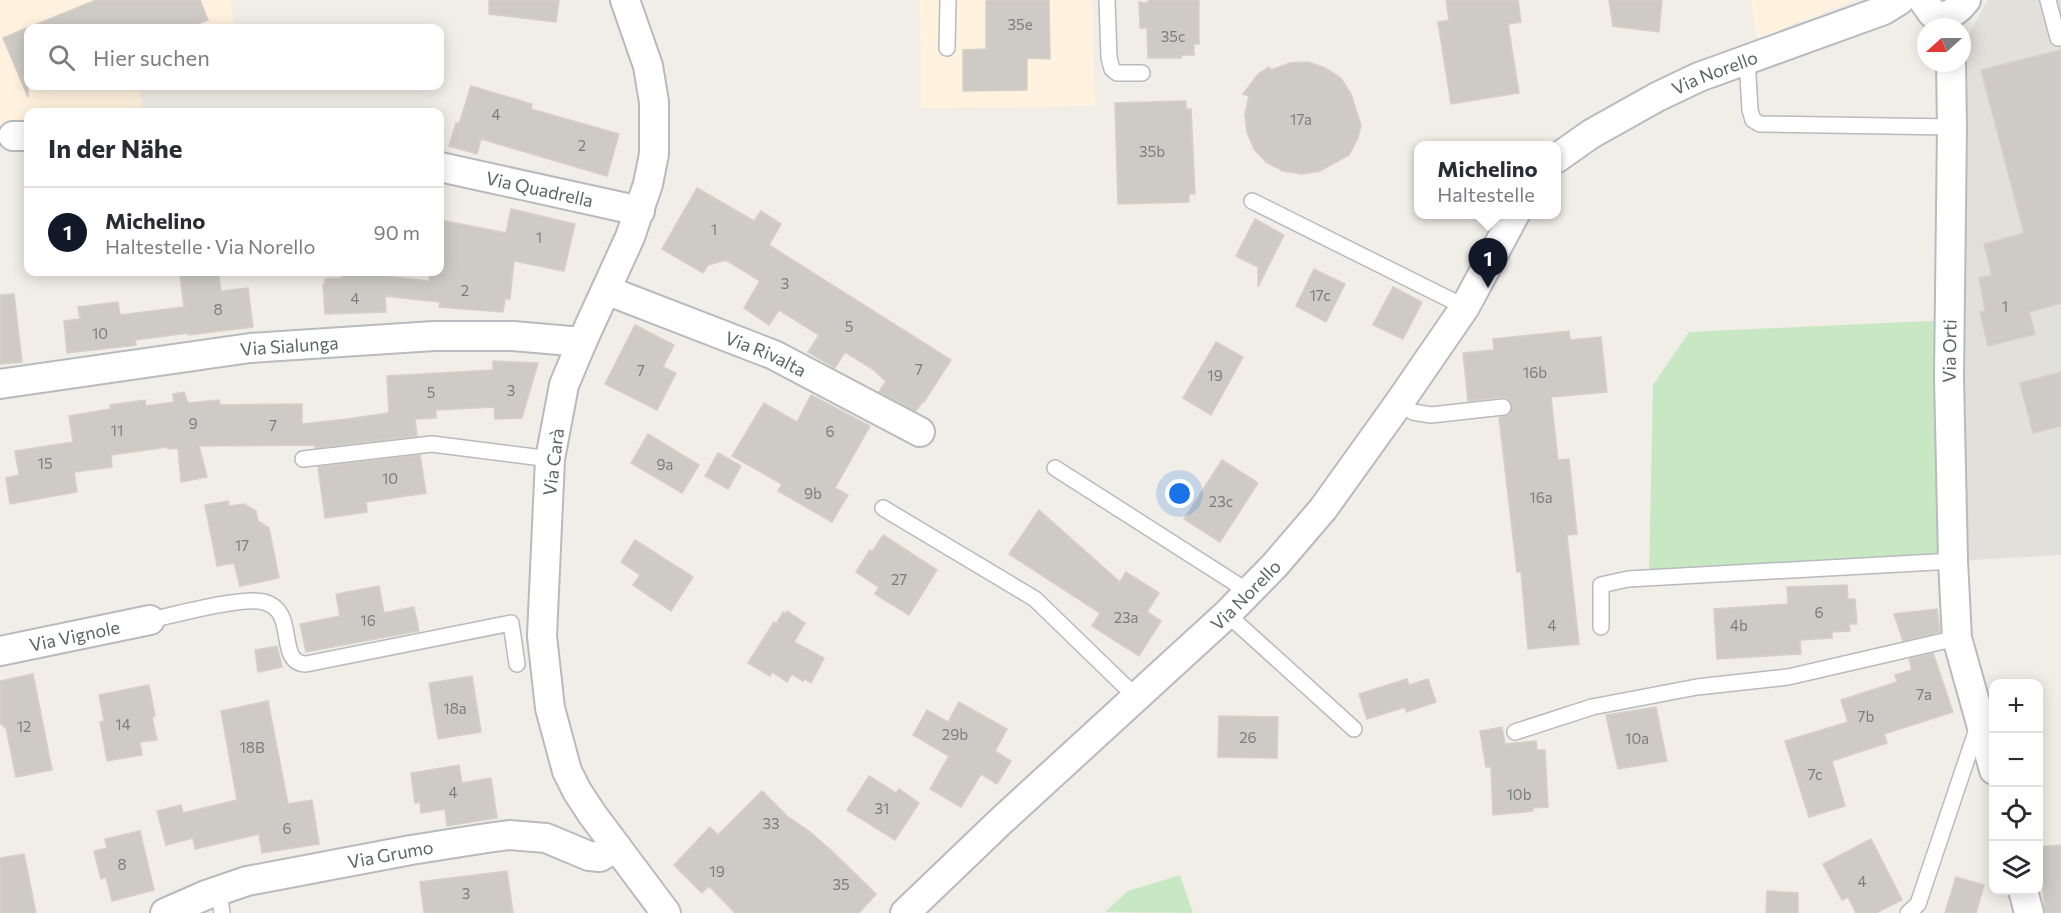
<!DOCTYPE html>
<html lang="de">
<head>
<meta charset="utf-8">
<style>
	body { margin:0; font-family:Commissioner,sans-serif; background:#f7f7f7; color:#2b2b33 }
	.controls { position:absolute; right:18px; bottom:18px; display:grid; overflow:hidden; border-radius:12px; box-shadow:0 3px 15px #0003 }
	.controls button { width:54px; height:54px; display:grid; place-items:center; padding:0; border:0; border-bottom:2px solid #e1e1e2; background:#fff; color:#2b2b33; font:30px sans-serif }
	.compass { position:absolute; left:1917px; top:18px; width:54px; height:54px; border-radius:50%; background:#fff; box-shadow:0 3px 15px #0003; rotate:249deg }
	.you { position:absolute; left:1180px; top:494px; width:21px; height:21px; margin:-15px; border:4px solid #fff; border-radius:50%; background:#1a73e8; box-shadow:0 0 0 9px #1a73e833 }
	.badge { display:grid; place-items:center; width:39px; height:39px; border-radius:50%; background:#111827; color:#fff; font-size:20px; font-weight:700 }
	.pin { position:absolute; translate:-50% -50px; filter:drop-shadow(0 2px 3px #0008) }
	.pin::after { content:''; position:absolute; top:32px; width:21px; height:18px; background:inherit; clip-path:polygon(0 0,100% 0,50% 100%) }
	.popup { position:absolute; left:1414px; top:141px; width:147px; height:78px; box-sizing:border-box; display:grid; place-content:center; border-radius:12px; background:#fff; filter:drop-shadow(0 2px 4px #0005); font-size:20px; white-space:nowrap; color:#7c7c81 }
	.popup b { font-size:22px; color:#2b2b33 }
	.popup::after { content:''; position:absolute; left:50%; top:100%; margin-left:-12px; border:12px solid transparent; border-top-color:#fff }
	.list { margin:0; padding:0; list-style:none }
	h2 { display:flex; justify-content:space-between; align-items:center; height:78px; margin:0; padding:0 24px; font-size:26px }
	h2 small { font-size:20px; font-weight:400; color:#7c7c81 }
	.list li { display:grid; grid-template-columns:39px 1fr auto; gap:18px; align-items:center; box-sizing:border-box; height:90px; padding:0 24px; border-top:2px solid #e1e1e2 }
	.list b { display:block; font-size:22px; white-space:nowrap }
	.list p { margin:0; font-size:20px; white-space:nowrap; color:#7c7c81 }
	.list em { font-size:20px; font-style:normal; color:#7c7c81 }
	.icon { flex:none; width:33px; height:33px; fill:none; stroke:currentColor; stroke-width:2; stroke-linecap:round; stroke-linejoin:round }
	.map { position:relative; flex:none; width:2061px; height:913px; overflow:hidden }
	.search { position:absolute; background:#fff; box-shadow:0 3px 15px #0003; left:24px; top:24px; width:420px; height:66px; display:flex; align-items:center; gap:15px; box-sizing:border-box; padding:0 21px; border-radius:12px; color:#7c7c81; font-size:22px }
	.panel { position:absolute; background:#fff; box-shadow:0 3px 15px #0003; left:24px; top:108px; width:420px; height:168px; border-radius:12px }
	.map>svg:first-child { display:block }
	.commercial { fill:#fff3df }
	.industrial { fill:#e2e0db }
	.green { fill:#c8e8c4 }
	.building { fill:#cecbc6; stroke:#d6cfc5; stroke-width:1.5 }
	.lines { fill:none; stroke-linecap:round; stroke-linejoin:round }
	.lane-casing { stroke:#b7babe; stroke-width:18 }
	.street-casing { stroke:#b7babe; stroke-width:32 }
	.lane { stroke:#fff; stroke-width:15 }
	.street { stroke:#fff; stroke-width:28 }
	.labels { text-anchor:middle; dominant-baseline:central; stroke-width:4.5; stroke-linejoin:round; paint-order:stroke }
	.number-label { font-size:15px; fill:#7a7e80 }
	.street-label { font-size:18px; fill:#5e6468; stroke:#fff }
</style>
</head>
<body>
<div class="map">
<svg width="2061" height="913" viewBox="0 0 2061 913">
	<rect width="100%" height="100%" fill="#f1eee7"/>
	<g class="commercial">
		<path d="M0,0H230L235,28H28V86H139L143,112H28V136L0,139Z"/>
		<path d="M920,0H1092L1095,106L921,108Z"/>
		<path d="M1751,0H1856L1757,38Z"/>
	</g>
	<path class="industrial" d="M1988,0H2061V555L1953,561L1965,79L1970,31Z"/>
	<g class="green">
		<path d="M1950,320L1953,561L1649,577L1653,385L1689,332Z"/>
		<path d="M1180,875L1193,913L1105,912L1128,891Z"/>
	</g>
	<g class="building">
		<path d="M96,0H200L208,20L187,28H28V97L3,38Z"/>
		<path d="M489,0H559L556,22L489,14Z"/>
		<path d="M986,0H1049L1050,59L1027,58V90L963,91V50L986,49Z"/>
		<path d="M1148,0H1199V44H1194V55H1182L1181,58H1148L1147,28H1140L1139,2L1148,3Z"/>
		<path d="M1446,0H1518L1521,22L1508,24L1519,93L1451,104L1438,22L1449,20Z"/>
		<path d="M1609,0H1662L1659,32L1613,26Z"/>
		<path d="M2061,50V303L2029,312L2035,334L1988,346L1980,312L1985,311L1979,278L1992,275L1984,244L2024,233L1981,70Z"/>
		<path d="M1308,62L1325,68L1341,78L1351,94L1361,125L1358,138L1349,155L1320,171L1302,174L1283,171L1266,162L1254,149L1247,132L1245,114L1249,96L1243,94L1258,74L1269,67L1271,70L1290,63Z"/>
		<path d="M471,86L532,104L531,109L619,134L607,176L481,139L477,154L449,146L456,123L459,124Z"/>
		<path d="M1186,101V109H1191L1195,194H1189V202L1118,204L1115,103Z"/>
		<path d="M697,188L754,221L761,211L781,224L769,245L951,360L924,402L923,401L916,411L879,392L886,381L871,368L845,352L835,368L808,352L819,335L779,310L769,325L744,308L760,281L726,260L708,265L703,273L662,249Z"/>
		<path d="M511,209L575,224L564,271L514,261L510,299H505L503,312L439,307L440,302L385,296L386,312L325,314L323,284H325V279L342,278V272H384V276L429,281L430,272L440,273V220L506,233Z"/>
		<path d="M1255,219L1284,235L1258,287V267L1236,256Z"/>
		<path d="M1314,269L1345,284L1326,322L1296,306Z"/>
		<path d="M218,272L221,291L248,288L253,327L188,335V333L135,340L136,345L67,353L64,321L80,319L78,307L118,302L120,315L184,307L180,276Z"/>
		<path d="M1393,287L1422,302L1403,339L1373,325Z"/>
		<path d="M14,294L22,362L0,364V295Z"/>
		<path d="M635,325L674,345L663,367L676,373L657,410L605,384Z"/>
		<path d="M1569,331L1570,340L1601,337L1607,392L1551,397L1558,460L1569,459L1577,534L1567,535L1579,644L1528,649L1521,572H1517L1499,417L1509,414L1513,405L1507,398L1503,397L1468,401L1463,353L1494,350L1493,339Z"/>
		<path d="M1216,342L1243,357L1211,415L1183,398Z"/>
		<path d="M493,361L538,363L522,418L495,419L494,407L436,410V418L415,419L417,436L315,448V445L199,446L207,477L181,482L178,448L168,449V447L111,455L112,467L74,472L77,492L10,504L6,478L19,475L15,451L73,442L69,416L110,409V405L145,400L146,406L174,402L173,394L184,392L188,403L219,400L220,405L302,404V424L347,419L389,413L387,376L493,370Z"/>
		<path d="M2061,372V426L2033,433L2020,383Z"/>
		<path d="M811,395L870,426L835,488L848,495L832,522L778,491L782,484L732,456L764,403L797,422Z"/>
		<path d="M648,434L699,465L682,493L631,463Z"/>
		<path d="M718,453L741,466L728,489L705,476Z"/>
		<path d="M420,455L426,493L366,502L367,512L325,518L318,467Z"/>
		<path d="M1222,460L1258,483L1220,542L1184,519Z"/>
		<path d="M228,501L229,506L244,504L256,511L258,521L269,528L279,578L240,586L234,563L217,566L205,505Z"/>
		<path d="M1039,510L1120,582L1126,572L1159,593L1147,612L1161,621L1139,656L1092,626L1100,613L1009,554Z"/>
		<path d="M883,535L937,570L909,615L875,594L879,587L856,572L870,550L872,552Z"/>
		<path d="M635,540L693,577L671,611L633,585L640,575L621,562Z"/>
		<path d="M1847,585L1848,599H1855L1857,624H1849L1850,631L1832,632V638L1800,640L1801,654L1717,659L1714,609L1788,604L1787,587Z"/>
		<path d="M379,586L384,613L414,607L419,631L306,652L300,624L340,616L336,594Z"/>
		<path d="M1937,609L1940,632L1903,641L1894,614Z"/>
		<path d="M787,611L805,623L794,642L824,658L811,683L805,679L803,681L792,674L787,682L772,672L770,676L748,663L774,622L776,624L783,612L786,614Z"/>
		<path d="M277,646L282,667L258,672L255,650Z"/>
		<path d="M1933,653L1953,712L1884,734L1887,743L1832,761L1845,806L1809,817L1785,741L1848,722L1841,700L1897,682L1895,675L1912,670L1909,659Z"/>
		<path d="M33,674L52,770L16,777L6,728L1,724L0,719V681Z"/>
		<path d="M472,676L481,732L438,739L429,683Z"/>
		<path d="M1407,679L1409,685L1428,679L1436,702L1406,712L1405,707L1367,719L1359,694Z"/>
		<path d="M149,685L155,716L152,717L157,740L140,742L142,755L107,761L100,722L104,721L99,695Z"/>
		<path d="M268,701L288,804L312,800L319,844L262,853L259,834L195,849L193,838L166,845L157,811L181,805L183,813L237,800L221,711Z"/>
		<path d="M959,702L1007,729L995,751L1011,761L997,784L981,774L961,807L930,789L949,756L913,735L927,710L948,722Z"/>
		<path d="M1656,707L1667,761L1618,769L1606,715Z"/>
		<path d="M1219,716L1278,717L1277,758L1218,757Z"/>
		<path d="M1502,727L1505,744L1536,741L1537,750H1545L1548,807L1532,808L1533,811L1493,815L1491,767H1486L1480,731Z"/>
		<path d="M459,765L462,783L491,778L497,818L447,826L445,809L421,813L420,802L415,803L411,773Z"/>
		<path d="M869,776L896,793L899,789L919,803L895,840L847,810Z"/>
		<path d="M762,791L787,816L809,831L834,853L876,894L859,913H735L709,886L702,893L674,865L710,827L718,835Z"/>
		<path d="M140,831L154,890L112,901L106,877L101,879L94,851L107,848L105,839Z"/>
		<path d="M1871,839L1902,900L1876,913H1856L1848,897L1842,900L1823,864Z"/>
		<path d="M2061,845V913H2045L2039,847Z"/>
		<path d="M24,854L36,913H0V858Z"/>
		<path d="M507,871L513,913H424L420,882Z"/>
		<path d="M1956,877L1984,885L1976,913H1945Z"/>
		<path d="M1767,891L1798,893V913H1766Z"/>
	</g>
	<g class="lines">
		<g class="lane-casing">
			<g id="lane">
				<path d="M1107,0L1109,58L1112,69L1117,73H1142"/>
				<path d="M2048,0L2058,38"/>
				<path d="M947,48L948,0"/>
				<path d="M1747,58L1750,110L1753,120L1760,124L1952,127"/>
				<path d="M1252,201L1465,307"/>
				<path d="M1399,403L1413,412L1431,415L1503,407"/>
				<path d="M303,459L432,444L550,459"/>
				<path d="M1055,468L1249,592"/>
				<path d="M883,508L1035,599L1136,697"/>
				<path d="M1227,614L1354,729"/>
				<path d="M150,620C174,615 243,596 264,602C299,611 275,663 306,664L511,623L517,664"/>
				<path d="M1601,627V585L1628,579L1953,561"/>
				<path d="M1515,732L1592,707L1697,687L1788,677L1957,638"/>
				<path d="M219,891L222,913"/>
				<path d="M1908,913L1918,904L1978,726"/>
			</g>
		</g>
		<g class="street-casing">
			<g id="street">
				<path d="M625,0L648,66L654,102V154L648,184L630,237L582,342L564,385L550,459L542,636L550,708L567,771L577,791L592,814L666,913"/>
				<path d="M1923,0L1932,13C1946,21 1957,11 1966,0"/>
				<path d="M1951,63L1952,127L1949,377L1953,561L1957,638L1994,770"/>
				<path d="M13,136H28"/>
				<path id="s1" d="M1557,158L1591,134L1657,97L1699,77L1884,10L1900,0"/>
				<path id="s2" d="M440,167L640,211"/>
				<path id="s3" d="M606,290L774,355L920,432"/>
				<path id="s4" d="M0,384L250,348L434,336H513L582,342"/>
				<path id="s5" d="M0,651L150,620"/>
				<path d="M2023,890L2029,913"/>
				<path id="s6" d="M165,913L206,895L247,881L411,850L487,838L509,835L546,838L589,856L600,857L617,847"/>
				<path id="s7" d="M905,913L1001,821L1227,614L1275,565L1323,509L1399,403L1465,307L1515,214"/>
			</g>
		</g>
		<use href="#lane" class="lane"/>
		<use href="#street" class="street"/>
	</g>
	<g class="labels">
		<g class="number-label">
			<text x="1020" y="24">35e</text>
			<text x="1173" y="36">35c</text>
			<text x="496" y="114">4</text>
			<text x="1301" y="119">17a</text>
			<text x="582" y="145">2</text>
			<text x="1152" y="151">35b</text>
			<text x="714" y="229">1</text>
			<text x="539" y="237">1</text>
			<text x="785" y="283">3</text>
			<text x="465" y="290">2</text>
			<text x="1320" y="295">17c</text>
			<text x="355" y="298">4</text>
			<text x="2005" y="306">1</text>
			<text x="218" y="309">8</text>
			<text x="849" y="326">5</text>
			<text x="100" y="333">10</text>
			<text x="919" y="369">7</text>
			<text x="641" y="370">7</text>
			<text x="1535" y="372">16b</text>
			<text x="1215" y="375">19</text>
			<text x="511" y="390">3</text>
			<text x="431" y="392">5</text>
			<text x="193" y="423">9</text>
			<text x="273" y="425">7</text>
			<text x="117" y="430">11</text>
			<text x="830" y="431">6</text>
			<text x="45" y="463">15</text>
			<text x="665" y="464">9a</text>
			<text x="390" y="478">10</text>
			<text x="813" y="493">9b</text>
			<text x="1541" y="497">16a</text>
			<text x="1221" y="501">23c</text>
			<text x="242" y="545">17</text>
			<text x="899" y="579">27</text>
			<text x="1819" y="612">6</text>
			<text x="1126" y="617">23a</text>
			<text x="368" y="620">16</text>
			<text x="1552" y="625">4</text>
			<text x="1739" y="625">4b</text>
			<text x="1924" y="694">7a</text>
			<text x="455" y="708">18a</text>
			<text x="1866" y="716">7b</text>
			<text x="123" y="724">14</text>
			<text x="24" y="726">12</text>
			<text x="955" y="734">29b</text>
			<text x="1248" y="737">26</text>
			<text x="1637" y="738">10a</text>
			<text x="252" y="747">18B</text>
			<text x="1815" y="774">7c</text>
			<text x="453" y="792">4</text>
			<text x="1519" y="794">10b</text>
			<text x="882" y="808">31</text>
			<text x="771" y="823">33</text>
			<text x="287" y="828">6</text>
			<text x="122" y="864">8</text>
			<text x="717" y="871">19</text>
			<text x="1862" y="881">4</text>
			<text x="841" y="884">35</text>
			<text x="466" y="893">3</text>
		</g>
		<g class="street-label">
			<text stroke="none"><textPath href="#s1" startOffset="180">Via Norello</textPath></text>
			<text stroke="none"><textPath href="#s2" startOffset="102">Via Quadrella</textPath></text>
			<text stroke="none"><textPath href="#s4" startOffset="292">Via Sialunga</textPath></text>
			<text transform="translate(1949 351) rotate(-89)">Via Orti</text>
			<text stroke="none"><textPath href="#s3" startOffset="172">Via Rivalta</textPath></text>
			<text transform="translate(553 462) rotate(-83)">Via Carà</text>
			<text stroke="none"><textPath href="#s7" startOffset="466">Via Norello</textPath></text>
			<text stroke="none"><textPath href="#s5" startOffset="76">Via Vignole</textPath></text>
			<text stroke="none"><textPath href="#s6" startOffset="234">Via Grumo</textPath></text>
		</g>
	</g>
</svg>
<div class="controls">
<button>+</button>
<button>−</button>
<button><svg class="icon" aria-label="locate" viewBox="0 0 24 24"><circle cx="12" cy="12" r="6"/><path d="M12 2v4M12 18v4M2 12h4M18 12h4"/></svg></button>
<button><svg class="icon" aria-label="layers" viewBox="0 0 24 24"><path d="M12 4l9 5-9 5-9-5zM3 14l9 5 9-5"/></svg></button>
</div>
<svg class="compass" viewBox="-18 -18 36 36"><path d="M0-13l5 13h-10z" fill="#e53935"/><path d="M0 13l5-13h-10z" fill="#7c7c81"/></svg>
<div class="you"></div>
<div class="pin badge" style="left:1488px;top:288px">1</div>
<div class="popup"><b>Michelino</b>Haltestelle</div>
<div class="search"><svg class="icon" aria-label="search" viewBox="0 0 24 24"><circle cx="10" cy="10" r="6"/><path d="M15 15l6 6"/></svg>Hier suchen</div>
<section class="panel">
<h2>In der Nähe<small></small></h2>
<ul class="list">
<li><span class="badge">1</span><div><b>Michelino</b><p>Haltestelle · Via Norello</p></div><em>90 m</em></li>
</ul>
</section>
</div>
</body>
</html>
